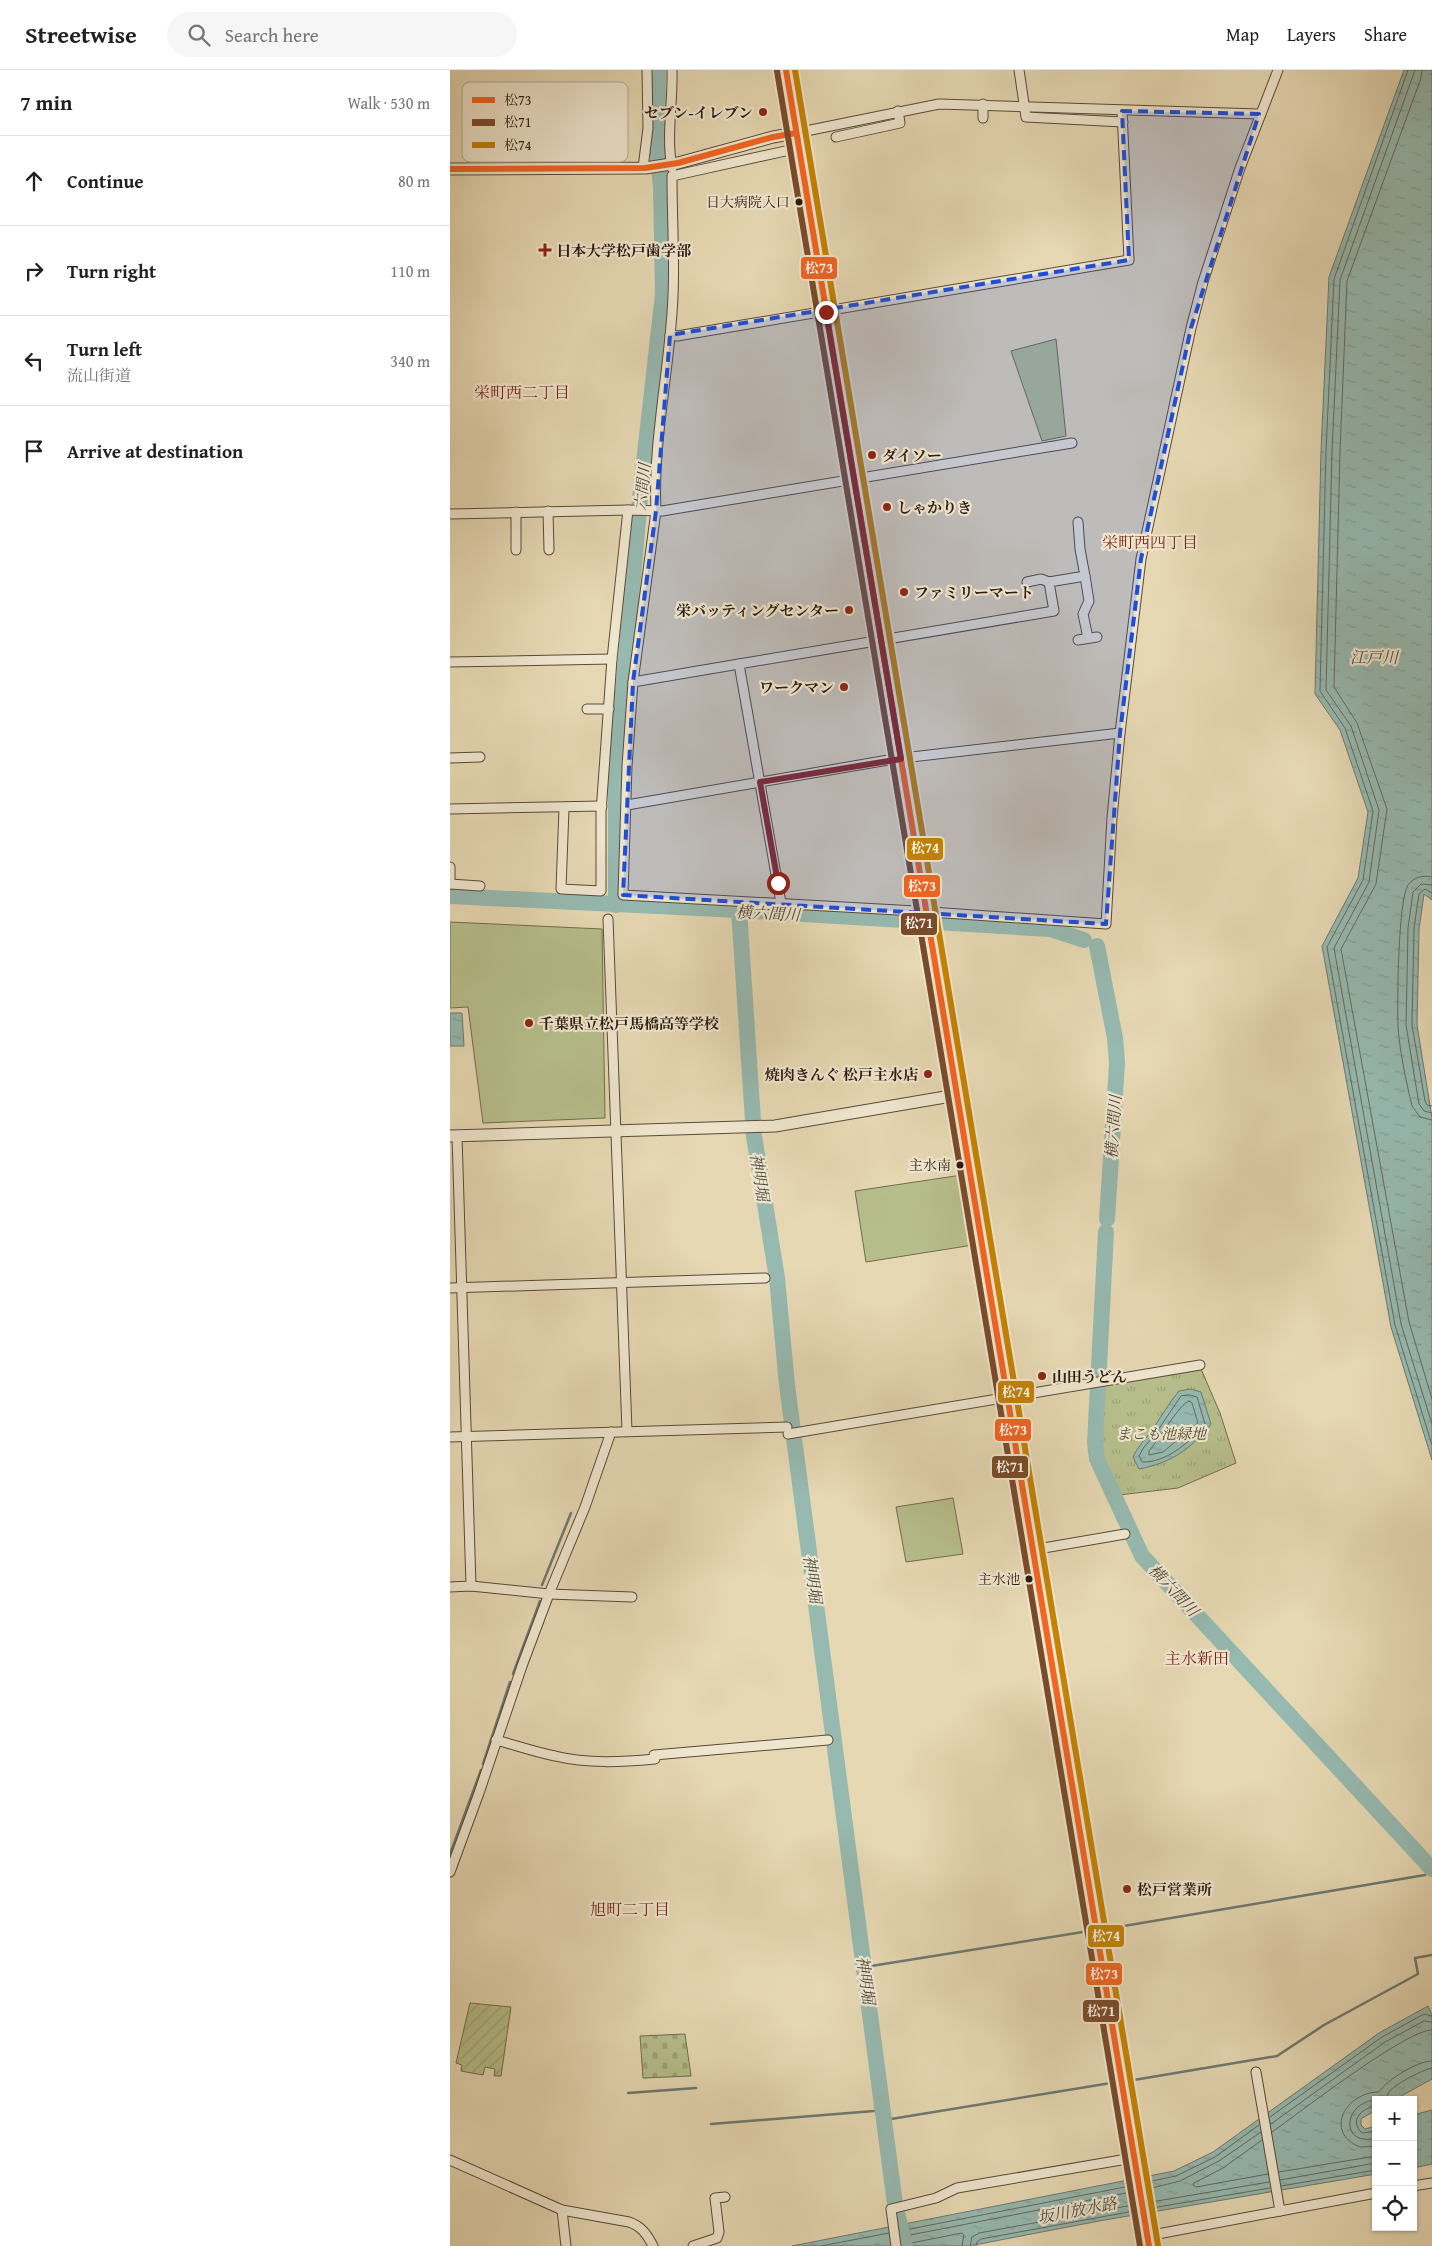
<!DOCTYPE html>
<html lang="en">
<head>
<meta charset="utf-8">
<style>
	body { margin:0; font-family:"Gentium Book Plus","Noto Serif JP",serif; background:#f6f6f6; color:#202124 }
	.controls { position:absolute; right:15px; bottom:15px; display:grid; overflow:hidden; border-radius:0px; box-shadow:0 1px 4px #0004 }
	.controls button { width:45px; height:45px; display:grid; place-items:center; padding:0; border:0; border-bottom:1px solid #e0e0e0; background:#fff; color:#202124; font:25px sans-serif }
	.stop { position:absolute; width:15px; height:15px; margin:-11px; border:4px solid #8f2418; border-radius:50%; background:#fff }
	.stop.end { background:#8f2418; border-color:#fff; box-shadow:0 1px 5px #0008 }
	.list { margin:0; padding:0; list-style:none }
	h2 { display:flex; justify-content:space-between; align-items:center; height:65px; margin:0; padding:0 20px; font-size:21px }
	h2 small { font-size:16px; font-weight:400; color:#757577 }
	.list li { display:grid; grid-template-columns:32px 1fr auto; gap:15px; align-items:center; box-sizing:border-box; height:90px; padding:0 20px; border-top:1px solid #e0e0e0 }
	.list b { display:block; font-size:19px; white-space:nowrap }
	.list p { margin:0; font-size:16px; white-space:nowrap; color:#757577 }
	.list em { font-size:16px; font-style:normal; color:#757577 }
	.icon { flex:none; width:28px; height:28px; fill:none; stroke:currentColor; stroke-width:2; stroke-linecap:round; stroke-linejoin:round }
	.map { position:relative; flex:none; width:982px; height:2176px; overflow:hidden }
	header { display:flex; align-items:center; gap:30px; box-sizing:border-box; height:70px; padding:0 25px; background:#fff; border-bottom:1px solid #e0e0e0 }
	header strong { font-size:24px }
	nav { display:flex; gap:28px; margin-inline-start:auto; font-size:18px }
	.search { width:350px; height:45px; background:#f6f6f6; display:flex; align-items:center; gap:12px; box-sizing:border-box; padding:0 18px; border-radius:28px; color:#757577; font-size:19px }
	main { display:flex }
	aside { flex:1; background:#fff }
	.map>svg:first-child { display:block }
	.grass { fill:#b6be8b; stroke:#726c4e }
	.cemetery { fill:url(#cemetery-stones); stroke:#726c4e }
	.park { fill:url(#park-tufts); stroke:#726c4e }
	.garden { fill:url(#garden-furrows); stroke:#726c4e }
	.water { fill:url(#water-ripples); stroke:#6c7971 }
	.pier { fill:#e6d8b3 }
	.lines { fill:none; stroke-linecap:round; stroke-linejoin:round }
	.shore { stroke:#626961; stroke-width:1 }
	.stream { stroke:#6c7971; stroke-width:2.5 }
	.river { stroke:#96b9b0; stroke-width:16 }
	.minor-casing { stroke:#5b493a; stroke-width:11 }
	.tertiary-casing { stroke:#5b493a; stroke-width:13 }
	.primary-casing { stroke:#2d1912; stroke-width:17 }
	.minor { stroke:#efe6ce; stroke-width:9 }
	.tertiary { stroke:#efe6ce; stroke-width:11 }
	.primary { stroke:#e3bc7a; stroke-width:15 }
	.bus-1-casing { stroke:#efe6ce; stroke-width:10 }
	.bus-2-casing { stroke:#efe6ce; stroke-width:10 }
	.bus-3-casing { stroke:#efe6ce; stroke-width:10 }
	.bus-1 { stroke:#f26522; stroke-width:6 }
	.bus-2 { stroke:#7a4b2a; stroke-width:6 }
	.bus-3 { stroke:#c48304; stroke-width:6 }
	.route { stroke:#8f2418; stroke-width:6 }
	.marked { fill:#1d4ed8; fill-opacity:0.2; stroke:#1d4ed8; stroke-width:4; stroke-dasharray:10 6; stroke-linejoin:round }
	.poi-dot { fill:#8f2418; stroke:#efe6ce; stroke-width:2 }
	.bus-dot { fill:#2d1912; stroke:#efe6ce; stroke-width:2 }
	.labels { text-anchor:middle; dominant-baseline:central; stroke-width:4.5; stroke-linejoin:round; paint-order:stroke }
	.bus-label { font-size:14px; fill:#2d1912; stroke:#efe6ce; text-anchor:end }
	.poi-label { font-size:15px; font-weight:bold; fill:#2d1912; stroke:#efe6ce; text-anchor:start }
	.park-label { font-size:15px; font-style:italic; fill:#564b36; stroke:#efe6ce }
	.neighbourhood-label { font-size:16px; fill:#7a1f14; stroke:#efe6ce }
	.water-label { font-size:16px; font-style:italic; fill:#4c4941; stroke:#efe6ce }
	.key { fill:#efe6ce; stroke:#b5a896; stroke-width:1 }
	.key-label { font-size:14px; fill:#2d1912 }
	.line-badge { stroke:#efe6ce; stroke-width:2 }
	.badge-label { font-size:14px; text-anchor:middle; font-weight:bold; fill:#fff }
</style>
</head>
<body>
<header>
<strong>Streetwise</strong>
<div class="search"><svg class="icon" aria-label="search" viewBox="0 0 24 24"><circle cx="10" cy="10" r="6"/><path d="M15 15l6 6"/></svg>Search here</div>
<nav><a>Map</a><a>Layers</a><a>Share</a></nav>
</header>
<main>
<aside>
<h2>7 min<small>Walk · 530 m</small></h2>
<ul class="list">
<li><svg class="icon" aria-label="ahead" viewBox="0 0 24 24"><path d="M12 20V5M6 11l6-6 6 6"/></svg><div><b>Continue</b></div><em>80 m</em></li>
<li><svg class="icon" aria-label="right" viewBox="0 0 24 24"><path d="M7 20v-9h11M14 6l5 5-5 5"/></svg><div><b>Turn right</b></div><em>110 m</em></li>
<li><svg class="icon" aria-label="left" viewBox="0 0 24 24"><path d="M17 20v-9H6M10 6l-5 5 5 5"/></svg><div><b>Turn left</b><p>流山街道</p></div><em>340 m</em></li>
<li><svg class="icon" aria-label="arrive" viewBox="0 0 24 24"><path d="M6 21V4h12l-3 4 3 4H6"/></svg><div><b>Arrive at destination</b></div></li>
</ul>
</aside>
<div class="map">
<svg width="982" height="2176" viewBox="0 0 982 2176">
	<defs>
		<pattern id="cemetery-stones" width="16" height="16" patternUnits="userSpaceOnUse" patternTransform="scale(1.25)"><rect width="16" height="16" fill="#b6be8b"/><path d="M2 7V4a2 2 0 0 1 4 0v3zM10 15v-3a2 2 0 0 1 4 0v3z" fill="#9da377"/></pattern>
		<pattern id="park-tufts" width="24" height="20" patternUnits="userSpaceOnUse" patternTransform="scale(1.25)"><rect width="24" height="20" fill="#b6be8b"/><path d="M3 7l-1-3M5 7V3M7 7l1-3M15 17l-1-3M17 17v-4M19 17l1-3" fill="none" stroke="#9da377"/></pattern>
		<pattern id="garden-furrows" width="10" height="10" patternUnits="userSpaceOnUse" patternTransform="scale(1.25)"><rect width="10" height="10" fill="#b6be8b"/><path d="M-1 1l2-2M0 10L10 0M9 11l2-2" fill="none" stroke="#9da377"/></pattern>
		<pattern id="water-ripples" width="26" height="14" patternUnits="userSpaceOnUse" patternTransform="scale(1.25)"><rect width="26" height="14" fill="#96b9b0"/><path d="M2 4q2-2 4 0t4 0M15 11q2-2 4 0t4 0" fill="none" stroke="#829e96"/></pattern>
	</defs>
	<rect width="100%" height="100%" fill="#e6d8b3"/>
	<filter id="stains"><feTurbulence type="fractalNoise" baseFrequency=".004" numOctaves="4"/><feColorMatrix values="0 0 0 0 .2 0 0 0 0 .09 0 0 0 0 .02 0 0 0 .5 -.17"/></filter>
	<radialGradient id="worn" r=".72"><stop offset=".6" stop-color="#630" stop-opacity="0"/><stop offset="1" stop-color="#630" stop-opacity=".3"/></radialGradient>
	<g class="grass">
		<path d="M606,269L616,366L592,371L561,281Z"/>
		<path d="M0,852L152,859L155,1048L33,1053L18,937L0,938Z"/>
		<path d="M512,1105L523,1175L416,1192L405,1121Z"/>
		<path d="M503,1428L513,1484L456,1492L446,1437Z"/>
	</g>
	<path class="cemetery" d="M235,1964L241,2006L193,2008L190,1966Z"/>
	<path class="park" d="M751,1299L770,1343L786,1393L728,1418L669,1425L653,1398L647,1375L651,1316Z"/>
	<path class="garden" d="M20,1933L61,1937L51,2006H44L45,1999L35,1997L33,2005L11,2001L12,1995L6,1993Z"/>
	<g class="water">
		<path d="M954,0H982V830L974,824L969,859L967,955L982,1048V1390L941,1257L872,876L908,808L918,742L890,660L865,624L871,381L879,207Z"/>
		<path d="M0,943H12L14,976H0Z"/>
		<path d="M740,1319L751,1322L761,1354C741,1379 721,1393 689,1399L683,1387C688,1376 695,1370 702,1360C711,1347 719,1333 729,1321Z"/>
		<path d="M978,1936L982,1945V2009L944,2030H926V2040L911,2049V2055L915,2059L926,2056V2104L649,2151L519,2176H342L724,2101L763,2082L929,1963Z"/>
		<path d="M982,2040V2094L963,2098V2045Z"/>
	</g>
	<path class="pier" d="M698,2104L706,2145L681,2149L674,2110Z"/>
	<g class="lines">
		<g class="shore">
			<path d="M958,0L884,209L876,381L870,621L895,658L923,741L913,810L877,877L945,1255L982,1375"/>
			<path d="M965,0L890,210L882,382L876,620L901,656L929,740L919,812L884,878L951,1254L982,1354"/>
			<path d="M972,0L971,8L897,211L890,382L884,617L907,653L937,739L926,814L891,879L959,1252L982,1329"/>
			<path d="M982,807C973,805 964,807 958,815C948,831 947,934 948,957C950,983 956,1011 962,1036L970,1047L982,1050"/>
			<path d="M982,815L971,814L963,822L958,858L956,955L969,1034L974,1041L982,1043"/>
			<path d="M982,823L975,819L969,824L964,858L962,955L975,1031L977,1035L982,1036"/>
			<path d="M740,1325L747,1327L755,1354C740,1372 716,1393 692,1392L689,1386L694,1377L704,1366L731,1326Z"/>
			<path d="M739,1331L742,1333L748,1353L713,1382L699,1385V1381C708,1371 730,1333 739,1331Z"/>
			<path d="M926,2030C892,2032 890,2078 926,2068"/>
			<path d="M937,2030C937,2026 937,2025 939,2022C943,2015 974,1999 982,1998"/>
			<path d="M926,2036C911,2038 899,2051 912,2063L926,2061"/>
			<path d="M820,2047L932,1967L974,1944L982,1946"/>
			<path d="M821,2054L935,1972L974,1951L982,1952"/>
			<path d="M822,2062C849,2043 957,1959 982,1960"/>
			<path d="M812,2070L773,2098L744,2113L743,2115L746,2117L818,2104"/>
			<path d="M926,2076L910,2077C873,2062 896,2022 929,2022C937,2010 967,1991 982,1991"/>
			<path d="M829,2102L926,2086"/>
			<path d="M830,2110L926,2093"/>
			<path d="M697,2112L726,2106L765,2087L809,2055"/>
			<path d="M831,2116L926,2100"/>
			<path d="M698,2119L730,2111L769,2091L811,2062"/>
			<path d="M701,2132L819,2112"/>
			<path d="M702,2138L820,2118"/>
			<path d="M450,2161L680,2116"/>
			<path d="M450,2167L681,2122"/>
			<path d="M451,2175L512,2163L514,2165L512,2176"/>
			<path d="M371,2176L439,2163"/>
			<path d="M520,2176L522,2167L529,2163L683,2135"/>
			<path d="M526,2176L527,2172L531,2169L684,2141"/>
		</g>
		<g class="stream">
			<path d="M92,1515L121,1443"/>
			<path d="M63,1604L90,1531"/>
			<path d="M33,1694L60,1612"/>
			<path d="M0,1784L31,1700"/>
			<path d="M656,1859L975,1805"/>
			<path d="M415,1897L639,1861"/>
			<path d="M678,2011L827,1986L874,1955L968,1904L965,1888L982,1885"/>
			<path d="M178,2023L246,2018"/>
			<path d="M435,2050L667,2012"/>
			<path d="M261,2054L424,2041"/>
		</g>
		<g class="river">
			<path d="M0,826L289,840L600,859L634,870"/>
			<path d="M166,835V702L190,428L213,224L211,116L207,83L208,0"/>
			<path d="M289,840L304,1066L327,1208L337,1315L445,2134L455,2176"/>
			<path d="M647,876L665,968L667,993L657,1149"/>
			<path d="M656,1162L645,1373L647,1389L692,1486L982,1799"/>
		</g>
		<g class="minor-casing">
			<g id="minor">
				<path d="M569,0L576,47L673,52"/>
				<path d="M533,34V48"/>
				<path d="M346,63L489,34L809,44"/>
				<path d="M386,67L450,53L448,41"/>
				<path d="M349,78L222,106C222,156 226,206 221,255C216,317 203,379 206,441L183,612L177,696L173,825L466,841L656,854L662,748L670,663L691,489L741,258L753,212L790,98L828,0"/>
				<path d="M193,98L198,58L197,0"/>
				<path d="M222,98C216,66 223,33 222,0"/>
				<path d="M220,265L227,266L679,190L672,41"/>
				<path d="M98,441L99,480"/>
				<path d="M66,442V480"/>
				<path d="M0,444L178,440L212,441L622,373"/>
				<path d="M635,506L639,531L633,544L638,568"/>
				<path d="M577,512L591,509L599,512"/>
				<path d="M628,570L647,567"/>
				<path d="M0,592L162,589"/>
				<path d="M183,612L289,594"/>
				<path d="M137,639H159"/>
				<path d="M0,688L30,687"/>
				<path d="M177,735L444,689L670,663"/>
				<path d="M114,738L111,819L151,821V742L162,589L178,440"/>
				<path d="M0,739L152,736"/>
				<path d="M0,797V814"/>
				<path d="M0,814L30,816"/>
				<path d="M331,833L289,594L604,541L599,512L635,506L630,479L628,452"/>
				<path d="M158,849L177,1361"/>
				<path d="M7,1066L21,1516"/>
				<path d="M0,1218L315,1208"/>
				<path d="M338,1364L750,1295"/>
				<path d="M0,1367L337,1357"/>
				<path d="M582,1480L675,1464"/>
				<path d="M0,1517L21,1516L99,1524L182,1527"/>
				<path d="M46,1670C65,1675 85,1682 105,1686C138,1694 172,1692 205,1689"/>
				<path d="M204,1685L378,1670"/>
				<path d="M0,1802L29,1723L72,1596L99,1524L135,1437L161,1362"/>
				<path d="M806,2002L830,2141"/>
				<path d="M0,2090L112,2140L179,2152C191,2156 197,2164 203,2176"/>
				<path d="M963,2116L982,2113"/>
				<path d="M112,2140L116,2176"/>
				<path d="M697,2166L926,2123"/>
				<path d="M243,2176L267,2168L269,2162L265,2128L275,2127"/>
				<path d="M446,2176L441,2139L486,2128L507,2118L683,2088"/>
			</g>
		</g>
		<g class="tertiary-casing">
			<g id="tertiary">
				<path d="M0,99L195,98L228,93L323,67L346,63"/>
				<path d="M0,1066L325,1056L507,1025"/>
			</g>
		</g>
		<g class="primary-casing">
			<path id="primary" d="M336,0L699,2176"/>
		</g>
		<use href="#minor" class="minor"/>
		<use href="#tertiary" class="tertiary"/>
		<use href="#primary" class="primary"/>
		<g class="bus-1-casing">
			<g id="bus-1">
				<path d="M336,0L699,2176"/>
				<path d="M0,99L195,98L228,93L323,67L346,63"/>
			</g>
		</g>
		<g class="bus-2-casing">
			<path id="bus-2" d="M327,1L690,2176"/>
		</g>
		<g class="bus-3-casing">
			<path id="bus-3" d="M345,0L708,2175"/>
		</g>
		<use href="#bus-1" class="bus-1"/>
		<use href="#bus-2" class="bus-2"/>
		<use href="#bus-3" class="bus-3"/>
	</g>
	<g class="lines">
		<path class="route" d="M328,813L310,712L451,689L376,242"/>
	</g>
	<path class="marked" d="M672,41L809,44L741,258L691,489L670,663L656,854L173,825L183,612L206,441L220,265L679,190Z"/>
	<g class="poi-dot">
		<circle cx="313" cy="42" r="5"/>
		<path d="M92.5 172.5h5v5h5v5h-5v5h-5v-5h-5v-5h5z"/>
		<circle cx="422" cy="385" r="5"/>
		<circle cx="437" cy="437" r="5"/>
		<circle cx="454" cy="522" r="5"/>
		<circle cx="399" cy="540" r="5"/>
		<circle cx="394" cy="617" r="5"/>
		<circle cx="79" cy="953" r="5"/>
		<circle cx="478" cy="1004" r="5"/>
		<circle cx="592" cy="1306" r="5"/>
		<circle cx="677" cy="1819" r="5"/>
	</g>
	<g class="bus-dot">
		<circle cx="349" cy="132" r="4.5"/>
		<circle cx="510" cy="1095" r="4.5"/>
		<circle cx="579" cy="1509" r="4.5"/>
	</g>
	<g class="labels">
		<g class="bus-label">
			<text x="340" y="132">日大病院入口</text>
			<text x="501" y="1095">主水南</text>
			<text x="570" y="1509">主水池</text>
		</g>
		<g class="poi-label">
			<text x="303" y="42" text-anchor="end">セブン-イレブン</text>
			<text x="106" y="180">日本大学松戸歯学部</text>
			<text x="432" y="385">ダイソー</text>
			<text x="447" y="437">しゃかりき</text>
			<text x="464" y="522">ファミリーマート</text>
			<text x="389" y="540" text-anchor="end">栄バッティングセンター</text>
			<text x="384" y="617" text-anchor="end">ワークマン</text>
			<text x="89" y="953">千葉県立松戸馬橋高等学校</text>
			<text x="468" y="1004" text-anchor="end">焼肉きんぐ 松戸主水店</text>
			<text x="602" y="1306">山田うどん</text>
			<text x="687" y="1819">松戸営業所</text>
		</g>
		<g class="park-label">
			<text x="711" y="1363">まこも池緑地</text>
		</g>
		<g class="neighbourhood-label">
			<text x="72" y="322">栄町西二丁目</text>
			<text x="700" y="472">栄町西四丁目</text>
			<text x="747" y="1588">主水新田</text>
			<text x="180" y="1839">旭町二丁目</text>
		</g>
		<g class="water-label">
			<text transform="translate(192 417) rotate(-84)">六間川</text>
			<text x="924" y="587">江戸川</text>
			<text transform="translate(318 843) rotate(3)">横六間川</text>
			<text transform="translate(663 1057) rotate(-86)">横六間川</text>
			<text transform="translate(310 1107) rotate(81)">神明堀</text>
			<text transform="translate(363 1509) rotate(82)">神明堀</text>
			<text transform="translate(724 1520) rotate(47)">横六間川</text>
			<text transform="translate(416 1910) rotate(82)">神明堀</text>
			<text transform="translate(627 2140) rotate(-11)">坂川放水路</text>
		</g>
	</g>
	<rect x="12" y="12" width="166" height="80" rx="8" class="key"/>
	<rect x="22" y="27" width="23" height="6" fill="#f26522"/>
	<rect x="22" y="49" width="23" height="7" fill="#7a4b2a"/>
	<rect x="22" y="72" width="23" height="6" fill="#c48304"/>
	<g class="key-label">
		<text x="54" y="35">松73</text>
		<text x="54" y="57">松71</text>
		<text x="54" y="80">松74</text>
	</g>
	<g class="line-badge">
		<rect x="350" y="186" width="38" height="24" rx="5" fill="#f26522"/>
		<rect x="456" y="767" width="38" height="24" rx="5" fill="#c48304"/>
		<rect x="453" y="804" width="38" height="24" rx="5" fill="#f26522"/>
		<rect x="450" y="842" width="38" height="24" rx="5" fill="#7a4b2a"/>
		<rect x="547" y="1310" width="38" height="24" rx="5" fill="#c48304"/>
		<rect x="544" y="1348" width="38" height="24" rx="5" fill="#f26522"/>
		<rect x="541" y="1385" width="38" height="24" rx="5" fill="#7a4b2a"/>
		<rect x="637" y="1854" width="38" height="24" rx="5" fill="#c48304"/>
		<rect x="635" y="1892" width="38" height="24" rx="5" fill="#f26522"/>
		<rect x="632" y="1929" width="38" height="24" rx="5" fill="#7a4b2a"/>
	</g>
	<g class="badge-label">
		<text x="369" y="203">松73</text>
		<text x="475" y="783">松74</text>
		<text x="472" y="821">松73</text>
		<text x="469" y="858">松71</text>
		<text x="566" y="1327">松74</text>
		<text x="563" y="1365">松73</text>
		<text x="560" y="1402">松71</text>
		<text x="656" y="1871">松74</text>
		<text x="654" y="1909">松73</text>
		<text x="651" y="1946">松71</text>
	</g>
	<rect width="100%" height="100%" filter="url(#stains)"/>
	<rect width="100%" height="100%" fill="url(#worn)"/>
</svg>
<div class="controls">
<button>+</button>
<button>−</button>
<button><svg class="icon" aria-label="locate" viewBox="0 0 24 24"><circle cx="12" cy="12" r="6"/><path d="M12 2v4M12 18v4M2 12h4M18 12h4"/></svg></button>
</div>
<div class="stop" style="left:328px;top:813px"></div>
<div class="stop end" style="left:376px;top:242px"></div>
</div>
</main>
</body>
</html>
